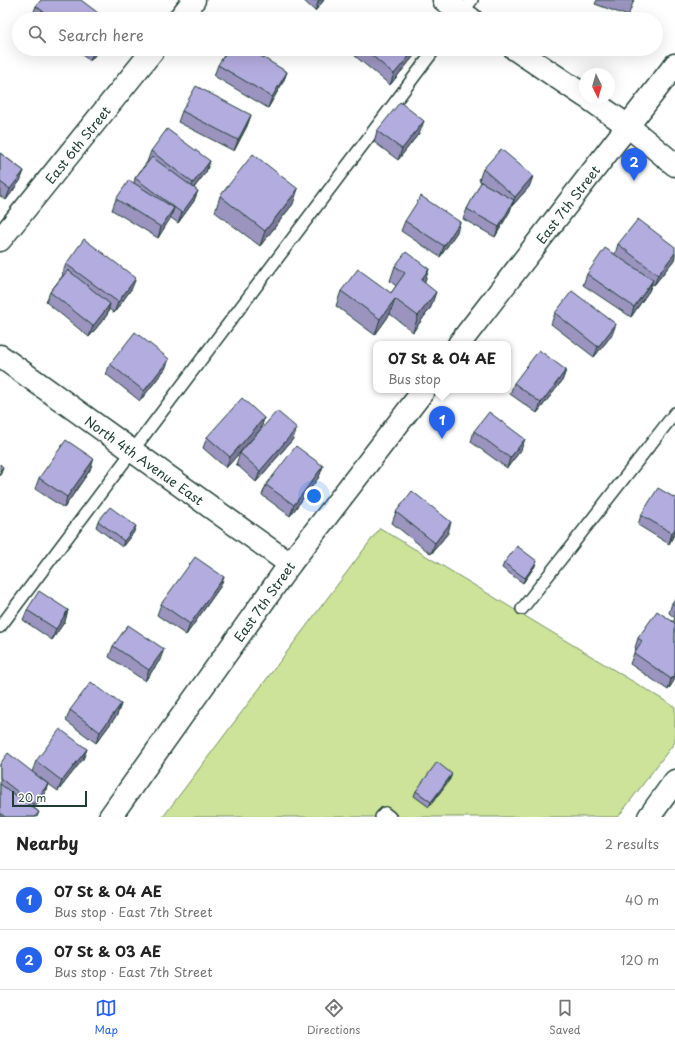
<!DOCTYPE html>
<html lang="en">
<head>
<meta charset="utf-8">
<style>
	body { margin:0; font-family:"Playpen Sans",sans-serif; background:#f6f6f6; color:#222 }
	.compass { position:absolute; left:579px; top:68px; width:36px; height:36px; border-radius:50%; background:#fff; box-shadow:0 4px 16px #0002; rotate:175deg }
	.scale { position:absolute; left:12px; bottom:10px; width:75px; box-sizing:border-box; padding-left:4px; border:2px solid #1f3d34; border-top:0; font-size:11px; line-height:14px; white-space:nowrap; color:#1f3d34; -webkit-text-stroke:3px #fff; paint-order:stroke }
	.you { position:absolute; left:314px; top:496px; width:14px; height:14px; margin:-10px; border:3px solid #fff; border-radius:50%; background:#1a73e8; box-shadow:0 0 0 6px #1a73e833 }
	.badge { display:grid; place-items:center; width:26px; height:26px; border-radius:50%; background:#2563eb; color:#fff; font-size:13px; font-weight:700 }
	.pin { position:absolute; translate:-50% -33px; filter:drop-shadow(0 1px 2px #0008) }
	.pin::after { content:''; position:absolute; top:21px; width:14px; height:12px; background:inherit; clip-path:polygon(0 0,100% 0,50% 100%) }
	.popup { position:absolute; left:373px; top:341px; width:138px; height:52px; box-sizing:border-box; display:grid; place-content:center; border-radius:8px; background:#fff; filter:drop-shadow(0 1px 3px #0005); font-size:13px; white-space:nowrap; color:#767676 }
	.popup b { font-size:15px; color:#222 }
	.popup::after { content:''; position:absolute; left:50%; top:100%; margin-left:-8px; border:8px solid transparent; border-top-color:#fff }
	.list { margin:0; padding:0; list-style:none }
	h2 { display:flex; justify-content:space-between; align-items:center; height:52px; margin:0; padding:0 16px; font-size:17px }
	h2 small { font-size:13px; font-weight:400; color:#767676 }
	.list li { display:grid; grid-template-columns:26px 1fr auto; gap:12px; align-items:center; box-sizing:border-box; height:60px; padding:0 16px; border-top:1px solid #e0e0e0 }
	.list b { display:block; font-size:15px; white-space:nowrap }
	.list p { margin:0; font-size:13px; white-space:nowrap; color:#767676 }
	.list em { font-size:13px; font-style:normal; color:#767676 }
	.icon { flex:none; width:22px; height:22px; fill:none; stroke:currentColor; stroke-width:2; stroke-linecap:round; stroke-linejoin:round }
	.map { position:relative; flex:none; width:675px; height:817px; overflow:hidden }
	.search { position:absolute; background:#fff; box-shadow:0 4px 16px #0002; left:12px; right:12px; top:12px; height:44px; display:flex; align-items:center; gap:10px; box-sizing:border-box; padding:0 14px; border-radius:22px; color:#767676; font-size:15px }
	.sheet { height:172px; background:#fff }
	nav { display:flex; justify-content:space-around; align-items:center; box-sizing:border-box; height:56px; border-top:1px solid #e0e0e0; background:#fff; font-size:11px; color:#767676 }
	nav a { display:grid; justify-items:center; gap:2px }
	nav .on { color:#2563eb }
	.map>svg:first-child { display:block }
	.green { fill:#cce399; stroke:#769066 }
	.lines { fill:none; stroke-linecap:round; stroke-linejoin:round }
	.lane-casing { stroke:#1f3d34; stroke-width:14 }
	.street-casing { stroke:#1f3d34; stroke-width:25 }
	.secondary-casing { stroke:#1f3d34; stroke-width:25 }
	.lane { stroke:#fff; stroke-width:11 }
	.street { stroke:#fff; stroke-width:22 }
	.secondary { stroke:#fff; stroke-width:22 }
	.wall { fill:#9a94bf; stroke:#1f3d34 }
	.shaded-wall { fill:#7d789b; stroke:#1f3d34 }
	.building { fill:#b3acde; stroke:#1f3d34 }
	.labels { text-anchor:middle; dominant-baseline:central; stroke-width:3; stroke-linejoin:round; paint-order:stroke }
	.street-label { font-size:13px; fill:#1f3d34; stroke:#fff }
</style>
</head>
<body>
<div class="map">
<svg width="675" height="817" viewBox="0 0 675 817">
	<rect width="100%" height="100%" fill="#fff"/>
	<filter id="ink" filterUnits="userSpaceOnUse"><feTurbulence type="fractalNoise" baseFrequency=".025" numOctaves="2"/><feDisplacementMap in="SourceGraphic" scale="8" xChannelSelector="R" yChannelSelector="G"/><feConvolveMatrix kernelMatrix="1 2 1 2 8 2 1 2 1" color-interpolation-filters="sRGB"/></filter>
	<g filter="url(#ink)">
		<path class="green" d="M380,528L675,707V742L618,817H400L385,806L376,817H163Z"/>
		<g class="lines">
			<g class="lane-casing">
				<g id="lane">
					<path d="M460,15L472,0"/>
					<path d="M522,609L675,413"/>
					<path d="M0,627L435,49"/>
					<path d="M381,817L385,813L390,817"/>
				</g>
			</g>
			<g class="street-casing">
				<g id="street">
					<path d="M179,19L194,0"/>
					<path d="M628,126L675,165"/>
					<path id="s1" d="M0,240L154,49"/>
					<path id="s2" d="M0,356L290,564"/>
					<path d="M649,817L675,781"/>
				</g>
			</g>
			<g class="secondary-casing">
				<g id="secondary">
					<path d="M444,0L471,19"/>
					<path d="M515,49L585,96"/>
					<path d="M588,98L628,126"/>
					<path id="s3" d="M459,344L675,65"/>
					<path id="s4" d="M110,817L290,564L424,390"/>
				</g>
			</g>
			<use href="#lane" class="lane"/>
			<use href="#street" class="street"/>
			<use href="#secondary" class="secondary"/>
		</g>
		<g class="wall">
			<path d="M303,0H324L315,11Z"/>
			<path d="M597,0H634L628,16L595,4Z"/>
			<path d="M36,6L106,19H35L32,17Z"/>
			<path d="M74,49H100L90,61Z"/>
			<path d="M358,49H419L418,51L390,85L355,56Z"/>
			<path d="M218,65L287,72L283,82L268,108L214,76Z"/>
			<path d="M182,111L251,115L247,126L234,151L178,122Z"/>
			<path d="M377,131L420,132L398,160L374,142Z"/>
			<path d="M151,151L210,161L206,172L194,188V201L178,223L170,217L158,238L112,210L116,199L134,183L135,178L147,162Z"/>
			<path d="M0,153L24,171L20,181L6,200L0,196Z"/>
			<path d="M483,169L533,176L529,187L511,207L510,211L495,237L463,219L467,209L482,183L479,180Z"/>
			<path d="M220,196L293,204L260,246L215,212Z"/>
			<path d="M405,221L457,232L440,257L401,231Z"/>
			<path d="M618,244L674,260L654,285L652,284L649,291L631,317L583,285L587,274L615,254Z"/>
			<path d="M66,264L132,288L114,313L109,309L107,315L89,337L46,302L50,292L63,275L62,274Z"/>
			<path d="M395,266L429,269L424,283L431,307L413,332L390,314L375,335L336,306L341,291L391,293L396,286L390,281Z"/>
			<path d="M555,313L612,335L594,357L551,324Z"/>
			<path d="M169,359L165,369L140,401L106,374L110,364Z"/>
			<path d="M566,370L562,381L537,413L510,394L514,383Z"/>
			<path d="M264,418L261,429L226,468L203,448L207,437Z"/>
			<path d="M474,431L521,450L507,468L471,442Z"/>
			<path d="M293,439L256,482L236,464L240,453Z"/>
			<path d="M323,466L319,477L290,516L262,495L266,485Z"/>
			<path d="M90,470L64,508L35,489L39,478Z"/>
			<path d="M675,498V533L669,544L638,525L641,515Z"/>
			<path d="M396,512L448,533L431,554L392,523Z"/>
			<path d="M98,521L134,532L122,547L96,527Z"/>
			<path d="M504,563L535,566L523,583L502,568Z"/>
			<path d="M224,577L220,587L186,635L157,615L161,604Z"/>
			<path d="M675,599V679L668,690L630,664L634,653L636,649L635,648L638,638L673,622L675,618L669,613L672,603Z"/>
			<path d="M27,610H68L65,621L52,640L23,620Z"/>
			<path d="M113,646L160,660L145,681L109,657Z"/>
			<path d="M121,704L117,715L96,743L66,721L70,710Z"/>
			<path d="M87,749L83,759L58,791L32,772L36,761Z"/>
			<path d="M0,764L48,784L44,795L34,808L39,812L37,817H0Z"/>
			<path d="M450,779L429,807L414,796L416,791Z"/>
		</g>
		<g class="shaded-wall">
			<path d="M319,0H324L315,11Z"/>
			<path d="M95,49H100L90,61L94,51Z"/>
			<path d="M415,49H419L418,51L390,85L394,74Z"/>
			<path d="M287,72L283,82L268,108L272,97Z"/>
			<path d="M251,115L247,126L234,151L238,140Z"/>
			<path d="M424,121L420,132L398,160L402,149Z"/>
			<path d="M210,161L206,172L189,194L193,183Z"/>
			<path d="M24,171L20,181L6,200L10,189Z"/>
			<path d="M533,176L529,187L511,207L515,197Z"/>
			<path d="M298,189L293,204L260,246L265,231Z"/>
			<path d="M198,191L194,201L178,223L182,213Z"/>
			<path d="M514,200L510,211L495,237L499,227Z"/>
			<path d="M174,208L170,219L158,238L161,227Z"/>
			<path d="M460,222L457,232L440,257L444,246Z"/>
			<path d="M675,253V257L674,260L654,285L658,275Z"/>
			<path d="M429,269L424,284L421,280Z"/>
			<path d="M136,278L132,288L114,313L118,302Z"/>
			<path d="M653,280L649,291L631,317L634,307Z"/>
			<path d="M436,292L431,307L413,332L418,316Z"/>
			<path d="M395,299L390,314L375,335L380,319Z"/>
			<path d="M110,304L107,315L89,337L93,326Z"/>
			<path d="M616,324L612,335L594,357L598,347Z"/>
			<path d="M169,359L165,369L140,401L144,391Z"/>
			<path d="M566,370L562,381L537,413L541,403Z"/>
			<path d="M264,418L261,429L226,468L230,457Z"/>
			<path d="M297,428L293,439L256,482L260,471Z"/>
			<path d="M525,439L521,450L507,468L510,458Z"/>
			<path d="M94,459L90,470L64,508L67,497Z"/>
			<path d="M323,466L319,477L290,516L294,505Z"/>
			<path d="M3,467L0,476V471Z"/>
			<path d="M451,522L448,533L431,554L435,543Z"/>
			<path d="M136,526L134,532L122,547L124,541Z"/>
			<path d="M675,529V533L669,544L672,533Z"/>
			<path d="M537,561L535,566L523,583L525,578Z"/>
			<path d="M224,577L220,587L186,635L190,624Z"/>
			<path d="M68,610L65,621L52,640L56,629Z"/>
			<path d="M164,649L160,660L145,681L149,670Z"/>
			<path d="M675,674V679L668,690L671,679Z"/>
			<path d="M121,704L117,715L96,743L100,732Z"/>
			<path d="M87,749L83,759L58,791L62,781Z"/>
			<path d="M452,774L450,779L429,807L431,802Z"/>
			<path d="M48,784L44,795L29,814L33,804Z"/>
		</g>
		<g class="building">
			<path d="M41,0H81L106,19H53L36,6Z"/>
			<path d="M387,12L395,19H381Z"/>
			<path d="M228,49H249L287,72L272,97L218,65Z"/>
			<path d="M364,49H415L394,74Z"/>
			<path d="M196,86L251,115L238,140L182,111Z"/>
			<path d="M400,102L424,121L402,149L377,131Z"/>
			<path d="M167,129L210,161L193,183L151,151Z"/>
			<path d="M501,149L533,176L515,197L483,169Z"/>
			<path d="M0,153L24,171L10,189L0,182Z"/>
			<path d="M253,154L298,189L265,231L220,196Z"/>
			<path d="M152,157L198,191L182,213L135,178Z"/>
			<path d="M129,180L174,208L161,227L116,199Z"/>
			<path d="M481,182L514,200L499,227L467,209Z"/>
			<path d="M421,196L460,222L444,246L405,221Z"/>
			<path d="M638,219L675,247V253L658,275L618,244Z"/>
			<path d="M84,239L136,278L118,302L66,264Z"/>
			<path d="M605,248L653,280L634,307L587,274Z"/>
			<path d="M406,252L429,269L421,280L436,292L418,316L395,299L380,319L341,291L358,269L391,293L405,273L395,266Z"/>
			<path d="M68,270L110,304L93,326L50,292Z"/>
			<path d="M572,291L616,324L598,347L555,313Z"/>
			<path d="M135,332L169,359L144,391L110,364Z"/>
			<path d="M539,350L566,370L541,403L514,383Z"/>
			<path d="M242,398L264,418L230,457L207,437Z"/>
			<path d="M277,411L297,428L260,471L240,453Z"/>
			<path d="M489,412L525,439L510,458L474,431Z"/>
			<path d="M66,440L94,459L67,497L39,478Z"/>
			<path d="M296,446L323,466L294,505L266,485Z"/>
			<path d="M0,464L3,467L0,471Z"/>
			<path d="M658,488L675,498V529L672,533L641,515Z"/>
			<path d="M412,491L451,522L435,543L396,512Z"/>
			<path d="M110,507L136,526L124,541L98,521Z"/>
			<path d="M517,546L537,561L525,578L504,563Z"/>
			<path d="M195,557L224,577L190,624L161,604Z"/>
			<path d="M39,591L68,610L56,629L27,610Z"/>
			<path d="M675,599V605L672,603Z"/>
			<path d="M657,611L675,623V674L671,679L634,653L642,641L638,638Z"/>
			<path d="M128,625L164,649L149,670L113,646Z"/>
			<path d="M91,682L121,704L100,732L70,710Z"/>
			<path d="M60,729L87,749L62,781L36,761Z"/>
			<path d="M8,753L48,784L33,804L0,778V764Z"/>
			<path d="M437,762L452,774L431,802L416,791Z"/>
			<path d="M0,784L39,812L35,817H5L0,813Z"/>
		</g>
	</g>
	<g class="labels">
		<g class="street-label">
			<text stroke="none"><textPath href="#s1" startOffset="123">East 6th Street</textPath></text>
			<text stroke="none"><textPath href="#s3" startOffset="177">East 7th Street</textPath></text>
			<text stroke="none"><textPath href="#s2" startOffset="178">North 4th Avenue East</textPath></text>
			<text stroke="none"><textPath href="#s4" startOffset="265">East 7th Street</textPath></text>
		</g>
	</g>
</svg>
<svg class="compass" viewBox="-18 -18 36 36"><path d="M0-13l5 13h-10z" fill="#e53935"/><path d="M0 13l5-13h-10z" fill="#767676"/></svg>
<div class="scale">20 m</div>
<div class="you"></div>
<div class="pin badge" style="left:442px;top:439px">1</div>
<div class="popup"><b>07 St &amp; 04 AE</b>Bus stop</div>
<div class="pin badge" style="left:634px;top:181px">2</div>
<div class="search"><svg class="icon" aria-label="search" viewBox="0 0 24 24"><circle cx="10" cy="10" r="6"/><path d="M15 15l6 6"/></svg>Search here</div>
</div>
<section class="sheet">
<h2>Nearby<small>2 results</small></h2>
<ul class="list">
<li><span class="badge">1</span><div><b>07 St &amp; 04 AE</b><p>Bus stop · East 7th Street</p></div><em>40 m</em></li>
<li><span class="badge">2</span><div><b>07 St &amp; 03 AE</b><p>Bus stop · East 7th Street</p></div><em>120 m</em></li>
</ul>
</section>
<nav>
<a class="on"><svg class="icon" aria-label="map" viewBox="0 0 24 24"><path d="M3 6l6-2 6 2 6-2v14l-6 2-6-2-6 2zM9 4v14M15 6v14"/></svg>Map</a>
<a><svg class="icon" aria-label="directions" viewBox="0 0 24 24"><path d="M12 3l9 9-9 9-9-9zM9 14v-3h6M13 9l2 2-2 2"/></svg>Directions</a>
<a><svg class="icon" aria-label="saved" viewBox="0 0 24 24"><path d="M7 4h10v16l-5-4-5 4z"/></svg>Saved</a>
</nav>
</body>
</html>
